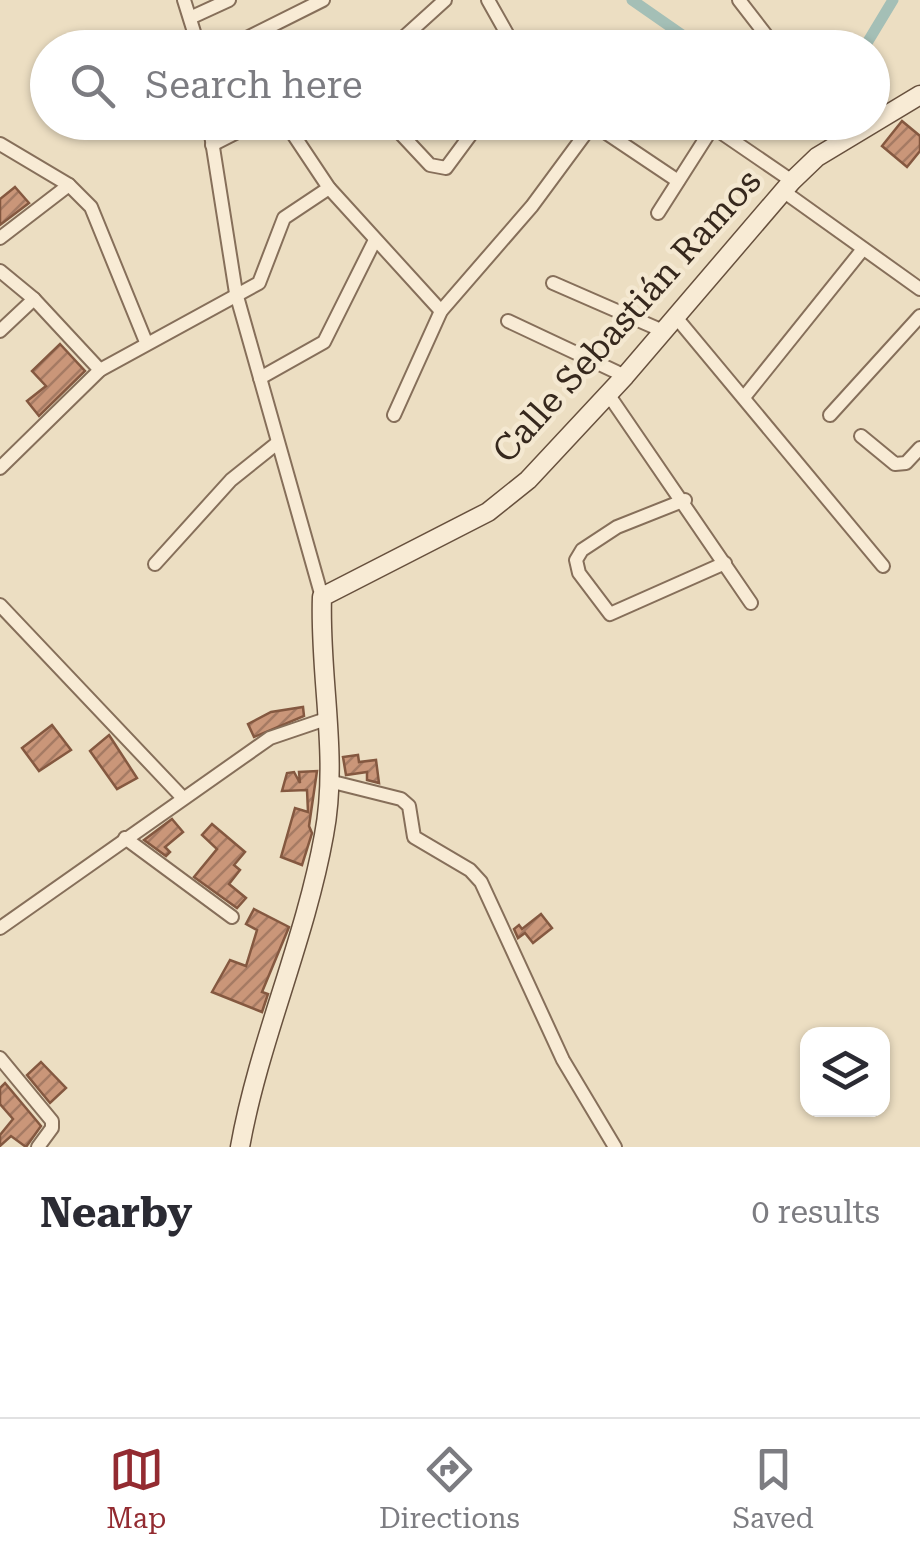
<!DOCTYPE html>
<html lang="en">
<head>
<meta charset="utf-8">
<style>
	body { margin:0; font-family:"Roboto Serif",serif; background:#f2f2f3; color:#2b2b33 }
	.controls { position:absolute; right:30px; bottom:30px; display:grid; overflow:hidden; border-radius:20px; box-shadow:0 2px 8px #0004 }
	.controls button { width:90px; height:90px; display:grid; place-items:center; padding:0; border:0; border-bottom:2px solid #e1e1e2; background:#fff; color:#2b2b33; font:50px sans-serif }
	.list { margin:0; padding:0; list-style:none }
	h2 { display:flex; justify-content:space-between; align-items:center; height:130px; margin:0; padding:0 40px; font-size:42px }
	h2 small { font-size:32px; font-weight:400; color:#7c7c81 }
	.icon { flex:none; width:55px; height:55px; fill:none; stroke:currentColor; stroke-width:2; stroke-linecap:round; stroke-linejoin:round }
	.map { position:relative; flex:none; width:920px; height:1147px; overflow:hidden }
	.search { position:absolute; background:#fff; box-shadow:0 2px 8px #0004; left:30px; right:30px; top:30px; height:110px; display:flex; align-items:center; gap:25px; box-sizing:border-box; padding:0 35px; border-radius:55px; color:#7c7c81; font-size:38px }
	.sheet { height:270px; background:#fff }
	nav { display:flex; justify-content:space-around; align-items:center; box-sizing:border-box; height:140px; border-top:2px solid #e1e1e2; background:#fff; font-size:28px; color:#7c7c81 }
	nav a { display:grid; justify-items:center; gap:5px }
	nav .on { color:#932b31 }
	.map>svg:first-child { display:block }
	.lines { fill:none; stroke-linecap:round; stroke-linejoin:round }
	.canal { stroke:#a4bfb6; stroke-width:11 }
	.building { fill:url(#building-hatch); stroke:#845840; stroke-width:2.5 }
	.minor-casing { stroke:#866f5a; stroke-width:16 }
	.secondary-casing { stroke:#67503d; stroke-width:21 }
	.minor { stroke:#f8ebd5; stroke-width:12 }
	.secondary { stroke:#f8ebd5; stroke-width:18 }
	.labels { text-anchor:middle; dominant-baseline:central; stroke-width:9; stroke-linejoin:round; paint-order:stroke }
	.street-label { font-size:35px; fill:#36281d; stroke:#f4e8d1 }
</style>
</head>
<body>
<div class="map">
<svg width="920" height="1147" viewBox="0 0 920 1147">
	<defs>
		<pattern id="building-hatch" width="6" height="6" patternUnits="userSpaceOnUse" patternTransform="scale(2.5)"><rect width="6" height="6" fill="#ca9679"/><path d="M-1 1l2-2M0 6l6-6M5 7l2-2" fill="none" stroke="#a57a63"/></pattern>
	</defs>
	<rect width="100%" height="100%" fill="#ecdec2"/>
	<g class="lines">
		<g class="canal">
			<path d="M632,0L701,48"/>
			<path d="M864,48L893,0"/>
		</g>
	</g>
	<g class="building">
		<path d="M902,121L920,136V151L907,167L882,146Z"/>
		<path d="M15,187L29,203L0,225V199Z"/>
		<path d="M60,344L85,371L39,416L27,401L46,386L32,371Z"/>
		<path d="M303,707L304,716L254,737L248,724L271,712Z"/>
		<path d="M52,725L71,750L39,771L22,748Z"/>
		<path d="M109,735L137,778L117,789L90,751Z"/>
		<path d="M358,755L359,762L376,760L379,783L367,780V772L346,775L343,757Z"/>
		<path d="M317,771L309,826L312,833L302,865L281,857L295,808L308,812L307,790L282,791L287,773L294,772L300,783L299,772Z"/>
		<path d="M172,819L183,832L165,847L170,852L166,856L144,840Z"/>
		<path d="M212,824L245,852L234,865L240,870L229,884L246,898L237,908L194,877L217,849L202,835Z"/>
		<path d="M254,909L289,927L262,992L268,994L262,1012L212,992L230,960L246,966L257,930L246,924Z"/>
		<path d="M541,914L552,928L533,943L525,933L518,938L514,929L519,925L522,929Z"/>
		<path d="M41,1062L66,1088L50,1103L27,1075Z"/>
		<path d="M5,1083L41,1126L26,1147L11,1136L0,1146V1135L13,1119L0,1104V1088Z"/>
	</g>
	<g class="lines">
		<g class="minor-casing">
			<g id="minor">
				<path d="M184,0L199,48"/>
				<path d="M488,0L515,48"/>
				<path d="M739,0L776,48"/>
				<path d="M192,17L229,0"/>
				<path d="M227,48L323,0"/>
				<path d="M392,48L445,0"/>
				<path d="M649,48L651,44"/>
				<path d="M209,122L236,293L322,597"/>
				<path d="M285,122L329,188L441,311"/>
				<path d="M590,122L678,181"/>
				<path d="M713,127L792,181"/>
				<path d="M401,134L430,165L446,168L480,122"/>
				<path d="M0,144L69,185L91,207L146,342"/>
				<path d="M212,145L257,122"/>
				<path d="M783,191L920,289"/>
				<path d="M658,213L716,122"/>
				<path d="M0,238L69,185"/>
				<path d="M0,271L34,299L100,370"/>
				<path d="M553,283L663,331"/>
				<path d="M675,316L883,566"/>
				<path d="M508,321L625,376"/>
				<path d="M0,331L34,299"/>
				<path d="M260,378L324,342L374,242"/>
				<path d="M608,394L751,603"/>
				<path d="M745,396L863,249"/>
				<path d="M394,415L441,311L532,206L594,122"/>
				<path d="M830,415L920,316"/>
				<path d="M861,436L895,464L906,463L920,448"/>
				<path d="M0,468L100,370L259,283L284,218L329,188"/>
				<path d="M685,500L617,527L582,550L576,560L579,573L610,614L725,563"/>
				<path d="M155,564L231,480L276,444"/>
				<path d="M0,605L183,798"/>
				<path d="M329,781L401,799L409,806L414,837L470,870L481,882L563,1060L615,1147"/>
				<path d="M125,838L232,917"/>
				<path d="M0,928L270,738L326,719"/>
				<path d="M0,1058L52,1121V1128L38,1147"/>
			</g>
		</g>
		<g class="secondary-casing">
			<path id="secondary" d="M240,1147C259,1041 305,941 324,835C339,756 319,676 322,597L488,512L528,480L625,376L792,181L817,157L920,95"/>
		</g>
		<use href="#minor" class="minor"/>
		<use href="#secondary" class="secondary"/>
	</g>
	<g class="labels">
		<g class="street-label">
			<text transform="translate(627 316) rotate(-48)">Calle Sebastián Ramos</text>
		</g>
	</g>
</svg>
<div class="controls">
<button><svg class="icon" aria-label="layers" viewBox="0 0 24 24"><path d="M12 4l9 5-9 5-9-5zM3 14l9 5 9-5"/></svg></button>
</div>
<div class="search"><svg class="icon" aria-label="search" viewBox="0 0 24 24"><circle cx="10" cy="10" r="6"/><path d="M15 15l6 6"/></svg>Search here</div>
</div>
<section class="sheet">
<h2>Nearby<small>0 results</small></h2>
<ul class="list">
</ul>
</section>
<nav>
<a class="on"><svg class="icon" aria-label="map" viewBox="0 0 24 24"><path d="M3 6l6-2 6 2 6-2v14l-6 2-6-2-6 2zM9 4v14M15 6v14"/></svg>Map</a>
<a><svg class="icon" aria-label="directions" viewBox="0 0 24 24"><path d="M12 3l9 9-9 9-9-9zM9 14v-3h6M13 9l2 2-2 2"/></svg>Directions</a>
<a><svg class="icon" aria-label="saved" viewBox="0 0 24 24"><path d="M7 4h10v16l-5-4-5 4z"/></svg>Saved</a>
</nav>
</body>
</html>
